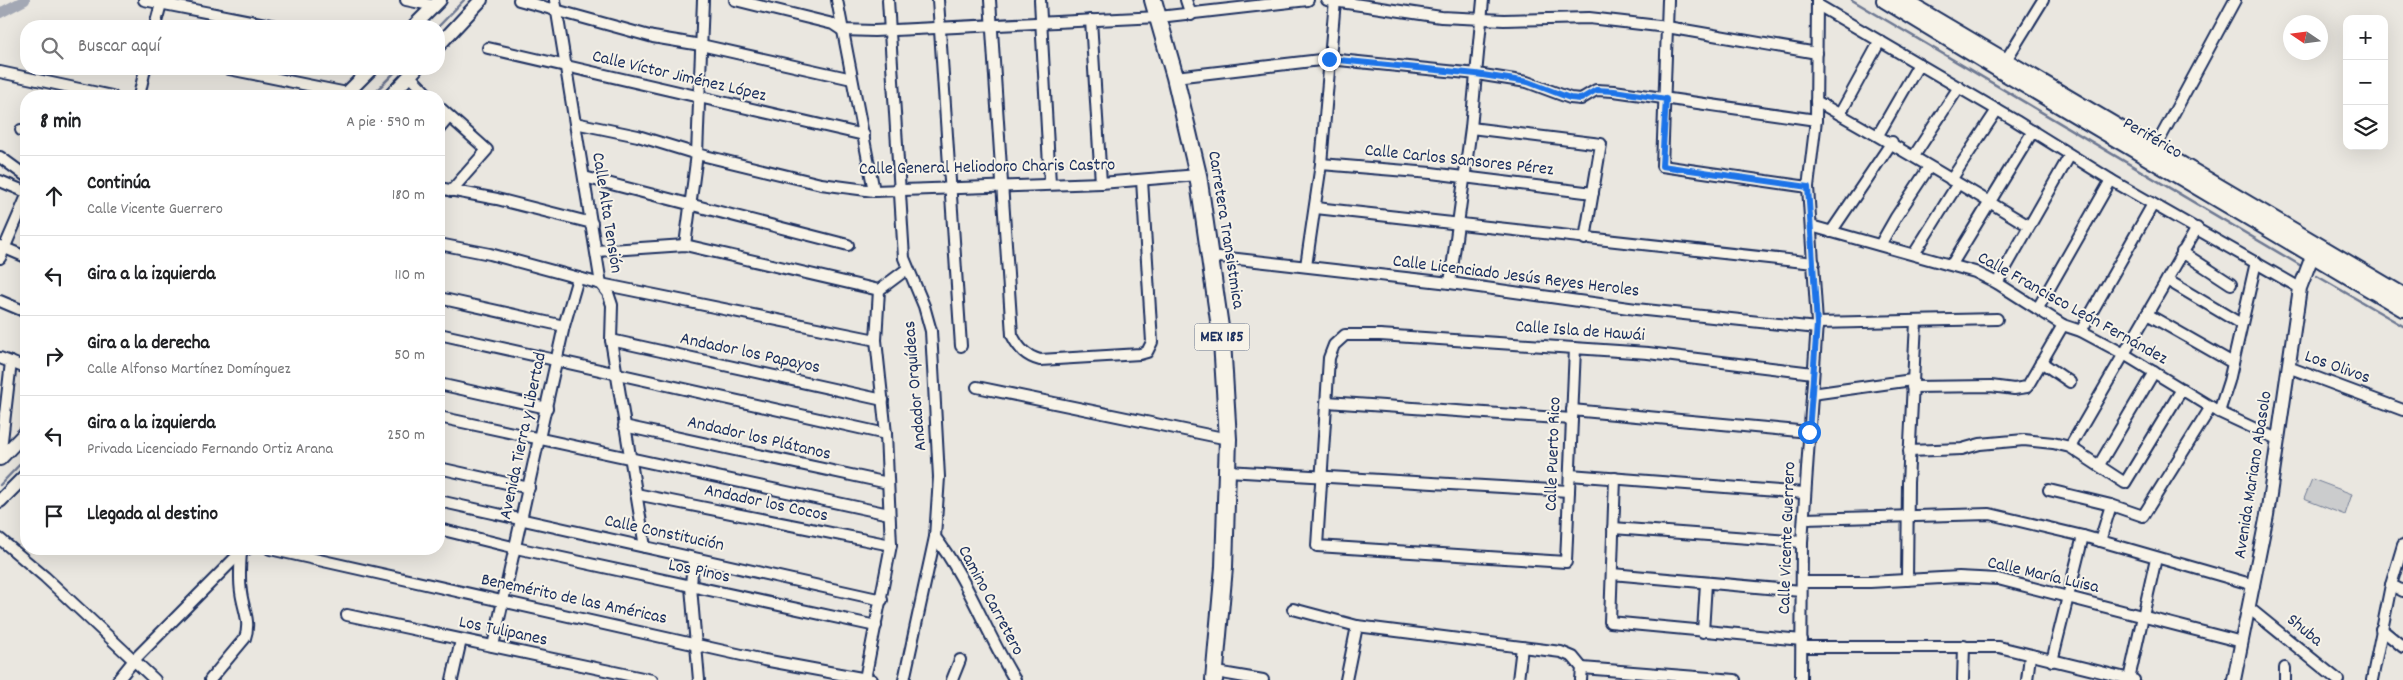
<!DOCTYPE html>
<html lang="es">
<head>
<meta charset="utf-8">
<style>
	body { margin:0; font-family:Dekko,sans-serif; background:#f6f6f6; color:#202124 }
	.controls { position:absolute; right:15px; top:15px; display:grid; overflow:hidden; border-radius:10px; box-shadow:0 5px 20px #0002 }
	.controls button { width:45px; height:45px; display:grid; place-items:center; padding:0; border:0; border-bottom:1px solid #e0e0e0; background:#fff; color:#202124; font:25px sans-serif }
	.compass { position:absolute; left:2283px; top:15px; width:45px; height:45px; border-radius:50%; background:#fff; box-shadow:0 5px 20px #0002; rotate:283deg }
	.stop { position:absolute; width:15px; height:15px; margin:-11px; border:4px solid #1a73e8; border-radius:50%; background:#fff }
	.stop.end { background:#1a73e8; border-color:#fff; box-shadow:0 1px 5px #0008 }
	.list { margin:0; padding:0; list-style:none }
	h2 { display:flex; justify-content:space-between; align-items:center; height:65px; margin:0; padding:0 20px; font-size:21px }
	h2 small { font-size:16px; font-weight:400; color:#757577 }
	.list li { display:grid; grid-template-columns:32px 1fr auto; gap:15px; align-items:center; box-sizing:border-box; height:80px; padding:0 20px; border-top:1px solid #e0e0e0 }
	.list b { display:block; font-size:19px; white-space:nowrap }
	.list p { margin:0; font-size:16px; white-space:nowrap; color:#757577 }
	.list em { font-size:16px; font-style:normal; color:#757577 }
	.icon { flex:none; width:28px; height:28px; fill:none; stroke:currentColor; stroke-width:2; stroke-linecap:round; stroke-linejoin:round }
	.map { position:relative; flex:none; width:2403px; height:680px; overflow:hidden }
	.search { position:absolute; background:#fff; box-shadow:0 5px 20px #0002; left:20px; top:20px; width:425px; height:55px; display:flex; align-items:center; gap:12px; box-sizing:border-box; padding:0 18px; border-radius:20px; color:#757577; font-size:19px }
	.panel { position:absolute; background:#fff; box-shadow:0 5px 20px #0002; left:20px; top:90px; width:425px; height:465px; border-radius:20px }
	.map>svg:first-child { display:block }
	.green { fill:#cbcccd; stroke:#737e96 }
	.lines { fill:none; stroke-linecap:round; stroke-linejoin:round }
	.stream { stroke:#6d7892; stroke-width:2.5 }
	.canal { stroke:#a3a8b4; stroke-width:10 }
	.minor-casing { stroke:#1b2f5e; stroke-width:14 }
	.tertiary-casing { stroke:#1b2f5e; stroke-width:16 }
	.secondary-casing { stroke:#1b2f5e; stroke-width:18 }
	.primary-casing { stroke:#1b2f5e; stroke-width:20 }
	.minor { stroke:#f7f3e8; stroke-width:10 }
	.tertiary { stroke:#f7f3e8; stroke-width:12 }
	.secondary { stroke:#f7f3e8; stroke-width:14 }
	.primary { stroke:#f7f3e8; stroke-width:16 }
	.route { stroke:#1a73e8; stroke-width:6 }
	.labels { text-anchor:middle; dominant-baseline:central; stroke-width:4; stroke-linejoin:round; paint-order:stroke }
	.shield { fill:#f7f3e8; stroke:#5d6a87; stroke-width:1 }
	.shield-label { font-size:16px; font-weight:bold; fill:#1b2f5e }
	.street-label { font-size:18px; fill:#1b2f5e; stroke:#f7f3e8 }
</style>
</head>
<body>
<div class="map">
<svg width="2403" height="680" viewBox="0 0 2403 680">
	<rect width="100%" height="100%" fill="#eae7e0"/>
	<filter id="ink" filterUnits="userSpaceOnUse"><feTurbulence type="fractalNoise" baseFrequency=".02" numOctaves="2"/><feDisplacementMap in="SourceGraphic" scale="10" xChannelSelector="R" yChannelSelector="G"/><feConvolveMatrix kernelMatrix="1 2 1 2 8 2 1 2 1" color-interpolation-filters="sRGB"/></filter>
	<g filter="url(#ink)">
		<path class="green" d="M2312,479L2352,494L2345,515L2304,499Z"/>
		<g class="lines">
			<g class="stream">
				<path d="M1852,0L2303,267"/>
				<path d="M439,26L464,0"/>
				<path d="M371,96L398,69"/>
				<path d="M2317,276L2403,326"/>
				<path d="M0,485L26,458"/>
			</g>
			<path class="canal" d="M0,13L25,0"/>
			<g class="minor-casing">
				<g id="minor">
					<path d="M144,0L276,26"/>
					<path d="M406,0L435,6"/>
					<path d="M519,0L653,37L701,45L852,79"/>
					<path d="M555,0L601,284L608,293L612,305L611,340L645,547"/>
					<path d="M735,0L833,24L842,30L874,31L1159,17L1308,0"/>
					<path d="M837,0L874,191"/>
					<path d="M888,0L904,258L924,306L931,331L939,477L935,537L904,680"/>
					<path d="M938,0L961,346"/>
					<path d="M990,0L1012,335C1019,349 1026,356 1040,360L1140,354L1147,352L1152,342L1142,180"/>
					<path d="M1040,0L1050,184"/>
					<path d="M1186,0L1191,15"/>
					<path d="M1327,0L1441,17L1504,20L1589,18L1667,27L1817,53"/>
					<path d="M1668,0L1662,166L1808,187"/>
					<path d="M1818,5L2016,121L2111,180L2300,288"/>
					<path d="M1091,20L1101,183"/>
					<path d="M155,26L162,0"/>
					<path d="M488,48L864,135"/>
					<path d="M2006,60L2043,0"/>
					<path d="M229,69L347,93"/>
					<path d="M0,72L112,96"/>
					<path d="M410,76L429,96"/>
					<path d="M1175,77L1329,59L1477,74L1527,82L1570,98L1581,99L1596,90L1614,91L1816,120"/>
					<path d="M139,96L145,69"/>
					<path d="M1816,101C1888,141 1958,183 2029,226"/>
					<path d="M439,107L487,150L451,191"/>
					<path d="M1840,114L1880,41"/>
					<path d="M575,123L638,136L697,154L821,184L874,191L1101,183L1198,175"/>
					<path d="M1471,128L1601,144L1585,239"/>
					<path d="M439,129L449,117"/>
					<path d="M21,130L26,131"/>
					<path d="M1878,135L1919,64"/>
					<path d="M2155,148L2235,0"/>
					<path d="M1914,156L1959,87"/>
					<path d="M0,157L26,176"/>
					<path d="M1321,164L1431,173L1593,193"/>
					<path d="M584,177L848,245"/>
					<path d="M1951,180L1997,110"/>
					<path d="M0,181L26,192"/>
					<path d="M439,188L497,199L592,223"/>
					<path d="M1316,208L1814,263"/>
					<path d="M1811,226L1975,272L1997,283L2063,325L2081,331L2124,354L2219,412L2277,439"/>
					<path d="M1831,232L1892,142"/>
					<path d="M439,244L490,254L601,284L876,340"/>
					<path d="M685,245L697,154L703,0"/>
					<path d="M1880,245L1896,217L1929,167"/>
					<path d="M0,246L26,257"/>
					<path d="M596,251L685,245L879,290"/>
					<path d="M2182,252L2231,284"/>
					<path d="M1914,254L1957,185"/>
					<path d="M1211,256L1450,283L1636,309L1817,328"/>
					<path d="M0,258L26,198"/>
					<path d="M1952,264L2033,131"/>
					<path d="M1306,266L1321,164L1335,0"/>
					<path d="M2167,280L2241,324"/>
					<path d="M1450,283L1471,128L1483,0"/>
					<path d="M1997,283L2070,155"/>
					<path d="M439,298L564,326"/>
					<path d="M0,301L26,312"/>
					<path d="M2038,308L2111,180"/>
					<path d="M2147,314L2233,363"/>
					<path d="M1817,323L1997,319"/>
					<path d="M2081,331L2153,204"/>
					<path d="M439,334L886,434"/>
					<path d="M611,340L883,400"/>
					<path d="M1575,348L1566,562L1317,546L1329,358L1334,345L1345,335H1380L1648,353L1813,373"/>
					<path d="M0,358L26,368"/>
					<path d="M2041,362L2070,382"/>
					<path d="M2288,367L2403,410"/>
					<path d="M439,384L547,408"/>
					<path d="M977,387L1228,439"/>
					<path d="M1912,387L1991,386L2014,389L2027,387L2063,325"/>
					<path d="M2182,389L2125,483L2070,447L2197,228"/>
					<path d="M1812,394L1912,380"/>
					<path d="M1327,402L1572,419"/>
					<path d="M1572,410L1809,432"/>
					<path d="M2219,412L2229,381L2256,262"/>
					<path d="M439,417L889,514"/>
					<path d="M624,426L888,483"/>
					<path d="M1909,451L1962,449L1980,444L2024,440L2053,443L2070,447"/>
					<path d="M0,458L11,362"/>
					<path d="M2099,465L2154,372"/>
					<path d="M439,468L529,488"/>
					<path d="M1227,471L1569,491"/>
					<path d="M1570,475L1804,493"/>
					<path d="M1615,478L1610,622L1802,640"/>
					<path d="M2049,490L2111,505L2143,516L2211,407"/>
					<path d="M636,494L891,545"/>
					<path d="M439,501L882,600"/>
					<path d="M1804,519L1990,514L2083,536L2254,585"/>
					<path d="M1613,528L1802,542"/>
					<path d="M439,529L516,548L876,626"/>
					<path d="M935,537C967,578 987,635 1015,680"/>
					<path d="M0,539L45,577L155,680"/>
					<path d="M2100,541L2111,505"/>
					<path d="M270,549L764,660L872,680"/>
					<path d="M693,558L691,587L699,680"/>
					<path d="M1612,574L1801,591"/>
					<path d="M1907,580L1908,483L1916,322"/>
					<path d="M1802,582H1870L1959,577L1998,579L2242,642"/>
					<path d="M2391,585L2403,591"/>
					<path d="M2249,608L2338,680"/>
					<path d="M1293,609L1357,626L1561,652L1573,657L1582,668L1581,680"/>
					<path d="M347,615L652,680"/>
					<path d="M2381,629L2403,647"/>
					<path d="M1703,632L1706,583"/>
					<path d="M493,646L564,326L578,278"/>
					<path d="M1802,647H1999L2134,680"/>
					<path d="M2052,661L2083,536"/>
					<path d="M1582,668L1735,680"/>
					<path d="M1216,672L1263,680"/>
					<path d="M865,679L891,545L886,434L876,340L879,290L907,269"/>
					<path d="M2129,679L2156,558"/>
					<path d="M118,680L135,659L241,552L247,549"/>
					<path d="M210,680L245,638C251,621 243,609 241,592C239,579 240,565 241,552"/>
					<path d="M452,680L461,640"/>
					<path d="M952,680L960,660"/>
					<path d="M1346,680L1357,626"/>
					<path d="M1518,680L1522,647"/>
					<path d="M1801,680L1802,542L1817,323L1808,187L1816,120L1817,0"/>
					<path d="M1963,680L1964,646"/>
					<path d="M2027,680L2030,656"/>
					<path d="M2285,680V668"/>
					<path d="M2372,680L2391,585L2403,545"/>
				</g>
			</g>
			<g class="tertiary-casing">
				<g id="tertiary">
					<path d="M414,26L440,0"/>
					<path d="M439,45L481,0"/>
					<path d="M344,96L371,69"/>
					<path d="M390,96L416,69"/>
					<path d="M0,459L26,432"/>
					<path d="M0,501L26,475"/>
					<path d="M2234,680L2267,515L2300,288L2316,246"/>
				</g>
			</g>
			<g class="secondary-casing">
				<g id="secondary">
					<path d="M1884,0L1999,70L2403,309"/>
					<path d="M1903,0L2403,295"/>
				</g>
			</g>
			<g class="primary-casing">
				<path id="primary" d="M1153,0L1175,77L1198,175L1222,341L1228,439L1224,567L1214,680"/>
			</g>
			<use href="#minor" class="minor"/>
			<use href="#tertiary" class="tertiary"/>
			<use href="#secondary" class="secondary"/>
			<use href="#primary" class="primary"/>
		</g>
	</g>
	<g class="lines" filter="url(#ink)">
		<path class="route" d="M1329,59L1476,74L1528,82L1570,98L1581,99L1596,90L1614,91L1666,99L1662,166L1808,187L1817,324L1809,432"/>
	</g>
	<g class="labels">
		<rect class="shield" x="1194.5" y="323.5" width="55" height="27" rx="4"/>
		<g class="shield-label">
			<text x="1222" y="337">MEX 185</text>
		</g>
		<g class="street-label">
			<text transform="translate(679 77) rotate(13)">Calle Víctor Jiménez López</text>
			<text transform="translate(2152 139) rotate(30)">Periférico</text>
			<text transform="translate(1459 161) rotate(6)">Calle Carlos Sansores Pérez</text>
			<text transform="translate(987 168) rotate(-1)">Calle General Heliodoro Charis Castro</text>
			<text transform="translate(606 213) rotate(81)">Calle Alta Tensión</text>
			<text transform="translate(1225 230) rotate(81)">Carretera Transistmica</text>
			<text transform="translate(1516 277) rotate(7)">Calle Licenciado Jesús Reyes Heroles</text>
			<text transform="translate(2072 309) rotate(29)">Calle Francisco León Fernández</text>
			<text transform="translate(1580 332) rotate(4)">Calle Isla de Hawái</text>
			<text transform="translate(750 354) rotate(12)">Andador los Papayos</text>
			<text transform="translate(2337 368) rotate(20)">Los Olivos</text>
			<text transform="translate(916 386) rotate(-95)">Andador Orquídeas</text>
			<text transform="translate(524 436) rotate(-78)">Avenida Tierra y Libertad</text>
			<text transform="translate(759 439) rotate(13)">Andador los Plátanos</text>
			<text transform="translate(1554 454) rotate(-88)">Calle Puerto Rico</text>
			<text transform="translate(2254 475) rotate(-81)">Avenida Mariano Abasolo</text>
			<text transform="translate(766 504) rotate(12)">Andador los Cocos</text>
			<text transform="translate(664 534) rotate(12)">Calle Constitución</text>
			<text transform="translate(1788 538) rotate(-88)">Calle Vicente Guerrero</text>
			<text transform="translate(699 572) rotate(12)">Los Pinos</text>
			<text transform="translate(2043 576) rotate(13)">Calle María Luisa</text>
			<text transform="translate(574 600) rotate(12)">Benemérito de las Américas</text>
			<text transform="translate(990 601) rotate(62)">Camino Carretero</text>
			<text transform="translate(2304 631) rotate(39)">Shuba</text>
			<text transform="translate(503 632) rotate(12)">Los Tulipanes</text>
		</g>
	</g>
</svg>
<div class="controls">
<button>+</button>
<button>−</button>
<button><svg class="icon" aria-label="layers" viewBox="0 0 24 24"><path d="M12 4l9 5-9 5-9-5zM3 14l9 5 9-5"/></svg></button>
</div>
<svg class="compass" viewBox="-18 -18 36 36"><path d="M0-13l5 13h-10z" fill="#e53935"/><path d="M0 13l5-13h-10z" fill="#757577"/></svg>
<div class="stop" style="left:1809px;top:432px"></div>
<div class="stop end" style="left:1329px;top:59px"></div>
<div class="search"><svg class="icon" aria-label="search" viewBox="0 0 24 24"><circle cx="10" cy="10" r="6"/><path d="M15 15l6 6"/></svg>Buscar aquí</div>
<section class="panel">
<h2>8 min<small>A pie · 590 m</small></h2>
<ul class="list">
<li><svg class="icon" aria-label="ahead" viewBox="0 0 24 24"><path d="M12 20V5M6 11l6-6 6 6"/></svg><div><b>Continúa</b><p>Calle Vicente Guerrero</p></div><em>180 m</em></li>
<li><svg class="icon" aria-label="left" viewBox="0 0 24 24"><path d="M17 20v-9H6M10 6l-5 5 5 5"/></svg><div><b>Gira a la izquierda</b></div><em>110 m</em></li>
<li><svg class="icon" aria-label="right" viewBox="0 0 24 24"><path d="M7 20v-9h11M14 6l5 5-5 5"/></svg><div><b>Gira a la derecha</b><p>Calle Alfonso Martínez Domínguez</p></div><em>50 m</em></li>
<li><svg class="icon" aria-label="left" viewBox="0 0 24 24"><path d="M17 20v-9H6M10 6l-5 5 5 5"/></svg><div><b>Gira a la izquierda</b><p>Privada Licenciado Fernando Ortiz Arana</p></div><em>250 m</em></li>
<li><svg class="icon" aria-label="arrive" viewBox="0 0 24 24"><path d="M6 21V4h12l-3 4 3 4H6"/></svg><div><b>Llegada al destino</b></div></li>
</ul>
</section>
</div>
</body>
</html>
